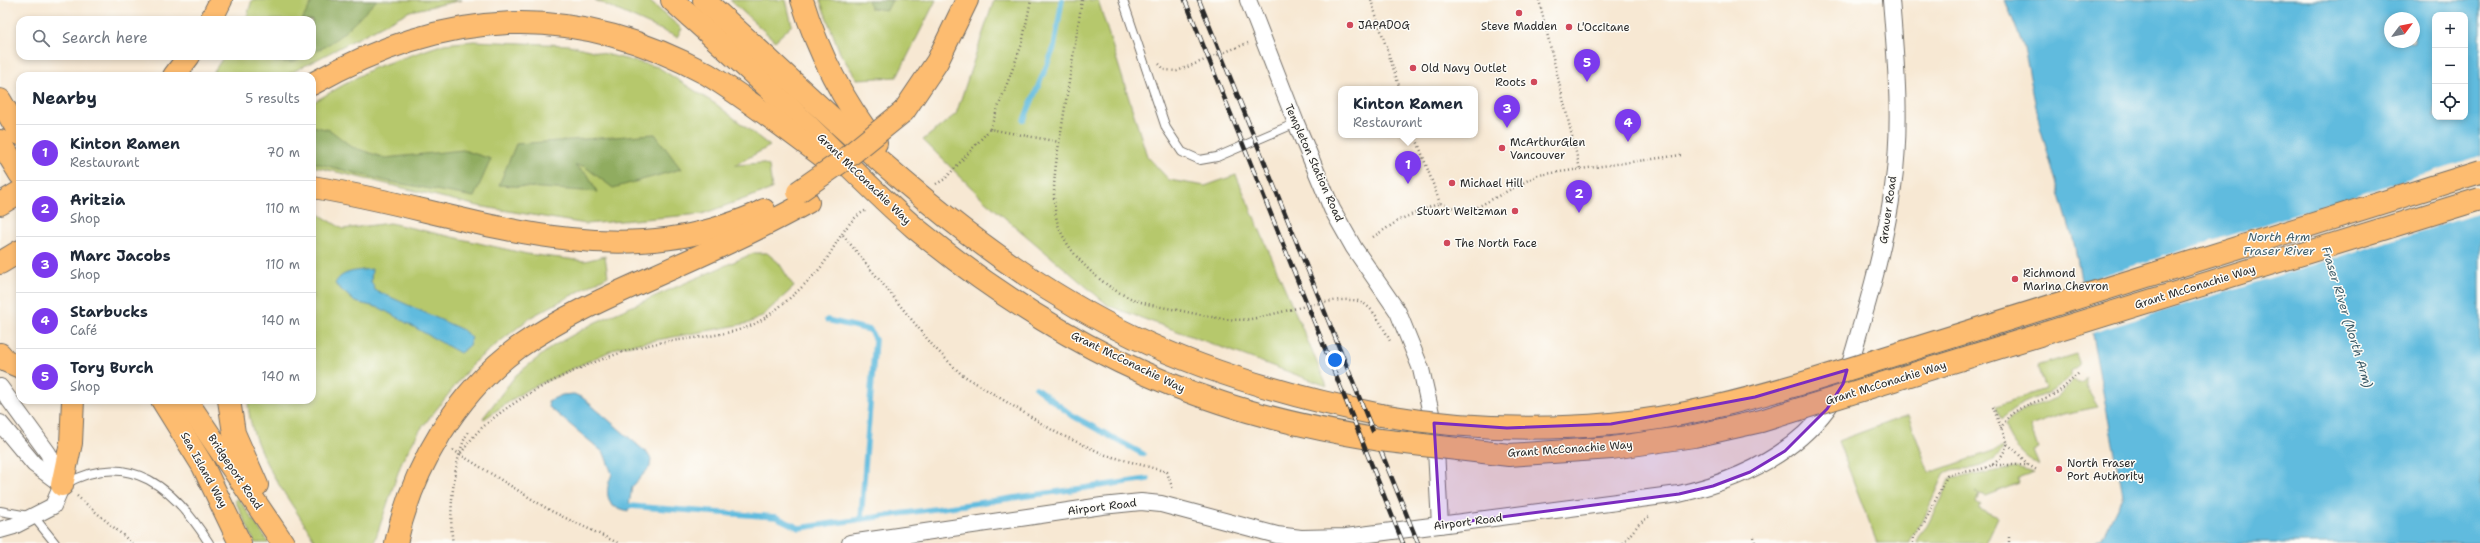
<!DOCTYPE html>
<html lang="en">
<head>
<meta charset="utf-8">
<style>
	body { margin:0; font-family:"Shantell Sans",sans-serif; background:#f2f2f3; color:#1f2937 }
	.controls { position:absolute; right:12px; top:12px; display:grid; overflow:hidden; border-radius:8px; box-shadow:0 2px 6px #0003 }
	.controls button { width:36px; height:36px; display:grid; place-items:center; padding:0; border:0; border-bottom:1px solid #e0e1e3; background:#fff; color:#1f2937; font:20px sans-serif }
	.compass { position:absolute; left:2384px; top:12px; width:36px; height:36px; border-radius:50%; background:#fff; box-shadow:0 2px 6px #0003; rotate:58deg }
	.you { position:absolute; left:1335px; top:360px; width:14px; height:14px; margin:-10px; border:3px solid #fff; border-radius:50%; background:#1a73e8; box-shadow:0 0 0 6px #1a73e833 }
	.badge { display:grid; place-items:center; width:26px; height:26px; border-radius:50%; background:#7c3aed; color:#fff; font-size:13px; font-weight:700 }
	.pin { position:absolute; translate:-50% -33px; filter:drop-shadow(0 1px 2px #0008) }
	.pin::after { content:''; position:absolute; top:21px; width:14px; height:12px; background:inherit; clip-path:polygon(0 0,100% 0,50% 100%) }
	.popup { position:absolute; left:1338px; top:86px; width:140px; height:52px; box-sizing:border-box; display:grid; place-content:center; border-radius:8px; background:#fff; filter:drop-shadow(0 1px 3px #0005); font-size:13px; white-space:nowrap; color:#747a83 }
	.popup b { font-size:15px; color:#1f2937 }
	.popup::after { content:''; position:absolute; left:50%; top:100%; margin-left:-8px; border:8px solid transparent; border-top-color:#fff }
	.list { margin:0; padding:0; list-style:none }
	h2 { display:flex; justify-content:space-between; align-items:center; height:52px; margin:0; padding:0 16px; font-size:17px }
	h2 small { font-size:13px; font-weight:400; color:#747a83 }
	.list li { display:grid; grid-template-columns:26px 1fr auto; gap:12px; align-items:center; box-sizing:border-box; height:56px; padding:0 16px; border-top:1px solid #e0e1e3 }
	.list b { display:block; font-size:15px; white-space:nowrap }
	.list p { margin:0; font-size:13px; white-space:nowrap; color:#747a83 }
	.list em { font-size:13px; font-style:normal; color:#747a83 }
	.icon { flex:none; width:22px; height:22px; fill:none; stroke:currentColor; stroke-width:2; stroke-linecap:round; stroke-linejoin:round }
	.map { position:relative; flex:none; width:2480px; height:543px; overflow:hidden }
	.search { position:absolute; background:#fff; box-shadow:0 2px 6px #0003; left:16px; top:16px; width:300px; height:44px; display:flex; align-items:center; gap:10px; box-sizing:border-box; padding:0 14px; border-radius:12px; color:#747a83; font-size:15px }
	.panel { position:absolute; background:#fff; box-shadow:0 2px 6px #0003; left:16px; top:72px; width:300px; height:332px; border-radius:12px }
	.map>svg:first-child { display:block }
	.green { fill:#b6c86c; stroke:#707a4c }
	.forest { fill:#90ac60; stroke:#5e6c46 }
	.water { fill:#60bbde; stroke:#467384; fill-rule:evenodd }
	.pier { fill:#f7e8d3 }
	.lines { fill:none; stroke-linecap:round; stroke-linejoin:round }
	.stream { stroke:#60bbde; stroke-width:5.5 }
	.service-casing { stroke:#726d66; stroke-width:10 }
	.minor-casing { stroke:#726d66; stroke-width:18 }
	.primary-casing { stroke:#726d66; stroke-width:24 }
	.path { stroke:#726d66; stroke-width:2.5; stroke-dasharray:1 3; stroke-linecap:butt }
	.service { stroke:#fff; stroke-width:8 }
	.minor { stroke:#fff; stroke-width:16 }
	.primary { stroke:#fdbc6f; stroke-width:22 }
	.rail-casing { stroke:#2b2b2b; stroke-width:4.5 }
	.rail { stroke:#fdfcf7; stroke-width:3; stroke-dasharray:9; stroke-linecap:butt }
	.primary-bridge-casing { stroke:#726d66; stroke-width:24; stroke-linecap:butt }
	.primary-bridge { stroke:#fdbc6f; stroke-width:22 }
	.marked { fill:#7b2cbf; fill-opacity:0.2; stroke:#7b2cbf; stroke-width:3; stroke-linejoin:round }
	.poi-dot { fill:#d1495b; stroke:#fdfcf7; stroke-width:1.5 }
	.labels { text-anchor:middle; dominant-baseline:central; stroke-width:3; stroke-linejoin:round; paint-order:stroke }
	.poi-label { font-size:11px; fill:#2b2b2b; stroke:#fdfcf7; text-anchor:start }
	.street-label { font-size:11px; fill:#2b2b2b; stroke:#fdfcf7 }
	.water-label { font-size:12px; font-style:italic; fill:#3e5d6a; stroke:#fdfcf7 }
</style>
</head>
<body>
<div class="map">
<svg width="2480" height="543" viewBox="0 0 2480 543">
	<rect width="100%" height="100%" fill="#fdfcf7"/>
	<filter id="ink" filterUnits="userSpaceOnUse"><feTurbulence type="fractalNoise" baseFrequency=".025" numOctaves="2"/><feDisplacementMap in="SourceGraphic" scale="8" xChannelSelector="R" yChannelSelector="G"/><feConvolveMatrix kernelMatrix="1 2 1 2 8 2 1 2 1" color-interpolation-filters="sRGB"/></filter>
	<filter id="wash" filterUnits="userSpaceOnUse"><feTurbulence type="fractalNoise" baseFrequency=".012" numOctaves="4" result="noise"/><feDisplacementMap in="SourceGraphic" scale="16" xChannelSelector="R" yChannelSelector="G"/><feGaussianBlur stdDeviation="0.9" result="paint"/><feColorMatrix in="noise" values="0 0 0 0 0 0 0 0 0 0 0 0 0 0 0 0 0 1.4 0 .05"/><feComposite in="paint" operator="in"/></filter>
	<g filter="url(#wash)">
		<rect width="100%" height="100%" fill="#f7e8d3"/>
		<g class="green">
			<path d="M252,0H462L410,11L285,76H211L224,56H312V20H246Z"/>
			<path d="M595,0H648L682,29L677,37Z"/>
			<path d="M730,0H786L792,25L775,41Z"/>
			<path d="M820,0H936L897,77L857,79L840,53Z"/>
			<path d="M994,0H1098L1147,156L1169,180L1205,186L1236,175L1327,386L1109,306L984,200L923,140L956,114Z"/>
			<path d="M474,41L569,45L658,67L717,105L770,146L735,165L762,163L769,166L772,189L702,214L586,224L478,206L312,166V103L373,68L444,44Z"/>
			<path d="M312,210L343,229L390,223L527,254L585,261L605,256L608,276L531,317L474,362L420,430L402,461L374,543H316C291,499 249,453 248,400H312Z"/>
			<path d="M754,253H767L779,263L794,287L761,317L749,323L619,347L525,391L484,419L483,418L516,375L553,346L596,322Z"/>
			<path d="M2076,354L2080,365L2071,371V376C2065,381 2059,388 2052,391C2033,400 2014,404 2001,420L1996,406L2045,389L2037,366Z"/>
			<path d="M2086,378V387L2098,407L2063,414L2030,426L2038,448L2033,450L2039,466C2024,456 2008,443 2005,424C2017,408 2038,406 2056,398C2062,394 2069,385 2074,380L2078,383L2083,382Z"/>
			<path d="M1908,415L1929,473L2004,447C2000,457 1984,466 1974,468C1963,470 1953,466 1944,475L1922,523L1911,536L1910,543H1877L1838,441Z"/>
			<path d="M2016,468L2035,473L2018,479L2019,483L1985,496L1975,492L1979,494L1976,502L1981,505L1979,509L1998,517L1986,543H1917L1918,537L1927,526L1951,478C1960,475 1967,477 1975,475C1989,472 2002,470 2016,468Z"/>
			<path d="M238,498L269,543H255L235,500Z"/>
		</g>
		<g class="forest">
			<path d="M313,0H377C358,19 337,43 312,53V20H302Z"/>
			<path d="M868,0H892L887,10L870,8Z"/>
			<path d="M279,56H306L292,62H274Z"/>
			<path d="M312,126L330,130L352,147L385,158L463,150L491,159L474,197L386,181L312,162Z"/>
			<path d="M655,134L681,169L613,188L584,166H575L588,175L597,192L499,185L516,144Z"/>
		</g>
		<g class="water">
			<path d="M2005,0H2480V543H2093L2102,538L2123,495L2074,243L2040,127L2024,48ZM2435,15H2465V117H2435ZM2390,18H2414V42H2390Z"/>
			<path d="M372,269L371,281L375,290L463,330L472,338L468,347L460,353L380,308L355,302L335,284C341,270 358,271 372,269Z"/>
			<path d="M574,394L583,398L647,453L651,459L650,467L632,487L628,511L612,506C605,494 607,486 612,474L604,453L549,407L548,401L562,395Z"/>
		</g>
		<path class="pier" d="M2480,156V213L2089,334L2079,283Z"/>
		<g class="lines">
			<g class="stream">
				<path d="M1024,120L1054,48L1062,0"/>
				<path d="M827,320L870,330L875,340L861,519"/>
				<path d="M1036,388L1073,416L1143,454"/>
				<path d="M630,506L776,517L799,528L1148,479"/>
			</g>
		</g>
	</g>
	<g filter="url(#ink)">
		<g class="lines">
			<g class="service-casing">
				<g id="service">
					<path d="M1123,0L1166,128L1182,152L1200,160L1217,157L1296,123"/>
					<path d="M65,484C130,448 175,489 209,543"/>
					<path d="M0,511L34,517L55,543"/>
				</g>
			</g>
			<g class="minor-casing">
				<g id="minor">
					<path d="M1248,0L1296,123L1332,209L1354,248L1398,312L1421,369L1435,431L1440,525"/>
					<path d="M0,387L48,453L62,485"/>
					<path d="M0,423L34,464L61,484"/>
					<path d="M0,530L14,526L53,506L62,485"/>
					<path d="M850,543L1102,506L1141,502L1161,504L1277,535L1301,538L1346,537L1679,494C1736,481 1791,457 1827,409C1847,383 1853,352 1862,322C1875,278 1887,233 1893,187C1902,126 1896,61 1891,0"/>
				</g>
			</g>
			<g class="primary-casing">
				<g id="primary">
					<path d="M672,0C715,39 759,78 801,119C839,155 875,194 915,228C1005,302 1110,367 1222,403C1273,420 1326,431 1380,440"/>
					<path d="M704,0C839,122 968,258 1134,337C1213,375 1296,398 1381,415"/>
					<path d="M802,0C818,52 842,100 876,143"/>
					<path d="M211,20L221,0"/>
					<path d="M174,76L189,56"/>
					<path d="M312,84C445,9 571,0 707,74C748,99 787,130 825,158"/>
					<path d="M0,100L20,134"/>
					<path d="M904,111L937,62L967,0"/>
					<path d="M0,141L20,174"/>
					<path d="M312,187C444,207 579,268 714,229C731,224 748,219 764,210"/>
					<path d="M0,204L20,192"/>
					<path d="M0,263L20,251"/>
					<path d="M0,354L6,361L20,367"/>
					<path d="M162,400L203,466L240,543"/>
					<path d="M186,400L283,543"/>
					<path d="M229,400L234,433L257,485"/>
					<path d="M62,485L71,443L73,400"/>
					<path d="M396,543C412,468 457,392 519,347C559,319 603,299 648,279C702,255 756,231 808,202"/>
				</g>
			</g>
			<g class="path">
				<path d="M1082,0C1076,38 1070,76 1064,113C1059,147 1049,187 1057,221C1065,252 1103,288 1133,299C1149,306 1169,308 1187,312C1207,316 1230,322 1251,319C1275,315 1341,293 1361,302C1375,309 1384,329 1390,341"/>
				<path d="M1371,0L1400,89"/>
				<path d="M1539,0L1580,169"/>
				<path d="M1159,64L1165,70L1177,71L1248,43"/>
				<path d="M990,129L1022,44L1031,0"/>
				<path d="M1415,135L1440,203"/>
				<path d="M936,184L945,179L990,129L1059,142"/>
				<path d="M843,235L933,346L961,374L1057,433L1106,455L1167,472L1173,490"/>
				<path d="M1373,237L1401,219L1440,203L1466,213L1538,175L1681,155"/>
				<path d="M1993,407L2007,444L2015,450L2028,465"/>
				<path d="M2001,429C2010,406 2035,404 2055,394C2063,389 2071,380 2079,373"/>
				<path d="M453,450L551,511L618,543"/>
				<path d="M461,453C468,444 475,433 484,426C525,389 605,353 658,343C686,338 735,336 758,322C775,313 810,281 822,266C835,248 846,219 867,210"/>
				<path d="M1992,465H2028L2037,470"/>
				<path d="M77,496L132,543"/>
				<path d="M1754,537L1755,543"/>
				<path d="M2009,537V543"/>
				<path d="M453,543C448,515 454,454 469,430"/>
				<path d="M1623,543L1639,524L1651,515"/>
				<path d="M1913,543V537L1924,524L1947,476C1972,467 1997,476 2007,444"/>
			</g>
			<use href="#service" class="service"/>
			<use href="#minor" class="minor"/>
			<use href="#primary" class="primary"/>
			<g class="rail-casing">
				<g id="rail">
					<path d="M1185,0L1403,543"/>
					<path d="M1199,0L1418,543"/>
				</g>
			</g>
			<use href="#rail" class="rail"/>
			<g class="primary-bridge-casing">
				<g id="primary-bridge">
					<path d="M798,192L845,159L904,111"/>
					<path d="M1381,415C1456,428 1535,431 1611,424C1681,418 1750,399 1817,379L2480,172"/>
					<path d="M1380,440L1509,455L1612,448L1694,436L1761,421L2480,199"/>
				</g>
			</g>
			<use href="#primary-bridge" class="primary-bridge"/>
		</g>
	</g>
	<path class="marked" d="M1847,370L1843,384L1827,409L1785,451L1750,472L1713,486L1679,494L1440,525L1434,423L1507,428L1611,424L1755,397Z"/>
	<g class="poi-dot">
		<circle cx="1519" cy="13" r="4"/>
		<circle cx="1350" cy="25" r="4"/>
		<circle cx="1569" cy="27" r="4"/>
		<circle cx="1413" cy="68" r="4"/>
		<circle cx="1534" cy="82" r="4"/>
		<circle cx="1502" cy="148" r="4"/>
		<circle cx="1452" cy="183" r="4"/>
		<circle cx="1515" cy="211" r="4"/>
		<circle cx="1447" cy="243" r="4"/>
		<circle cx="2015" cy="279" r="4"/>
		<circle cx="2059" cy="469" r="4"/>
	</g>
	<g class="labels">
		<g class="poi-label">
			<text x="1358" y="25">JAPADOG</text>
			<text x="1519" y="26" text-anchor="middle">Steve Madden</text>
			<text x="1577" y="27">L'Occitane</text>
			<text x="1421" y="68">Old Navy Outlet</text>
			<text x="1526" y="82" text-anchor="end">Roots</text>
			<text x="1510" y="142">McArthurGlen<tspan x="1510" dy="13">Vancouver</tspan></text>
			<text x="1460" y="183">Michael Hill</text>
			<text x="1507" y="211" text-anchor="end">Stuart Weitzman</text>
			<text x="1455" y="243">The North Face</text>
			<text x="2023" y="273">Richmond<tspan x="2023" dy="13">Marina Chevron</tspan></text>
			<text x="2067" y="463">North Fraser<tspan x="2067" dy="13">Port Authority</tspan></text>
		</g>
		<g class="street-label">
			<text transform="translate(1314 163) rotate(66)">Templeton Station Road</text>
			<text transform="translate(864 179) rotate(44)">Grant McConachie Way</text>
			<text transform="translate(1888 210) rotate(-82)">Grauer Road</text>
			<text transform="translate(2195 287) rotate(-17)">Grant McConachie Way</text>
			<text transform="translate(1128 362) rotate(26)">Grant McConachie Way</text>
			<text transform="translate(1886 383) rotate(-17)">Grant McConachie Way</text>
			<text transform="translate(1570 449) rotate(-4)">Grant McConachie Way</text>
			<text transform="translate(204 470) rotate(61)">Sea Island Way</text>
			<text transform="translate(235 472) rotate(56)">Bridgeport Road</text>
			<text transform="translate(1102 507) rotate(-7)">Airport Road</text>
			<text transform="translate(1468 522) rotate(-7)">Airport Road</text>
		</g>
		<g class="water-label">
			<text x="2279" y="237">North Arm<tspan x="2279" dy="14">Fraser River</tspan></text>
			<text transform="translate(2347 317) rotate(73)">Fraser River (North Arm)</text>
		</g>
	</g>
</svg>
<div class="controls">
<button>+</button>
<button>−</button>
<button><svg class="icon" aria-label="locate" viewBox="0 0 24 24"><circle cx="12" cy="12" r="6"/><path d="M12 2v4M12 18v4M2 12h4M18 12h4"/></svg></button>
</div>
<svg class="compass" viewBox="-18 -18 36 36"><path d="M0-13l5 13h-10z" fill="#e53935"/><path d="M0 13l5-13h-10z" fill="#747a83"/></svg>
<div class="you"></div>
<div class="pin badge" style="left:1408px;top:184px">1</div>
<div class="popup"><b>Kinton Ramen</b>Restaurant</div>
<div class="pin badge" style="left:1579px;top:213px">2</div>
<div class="pin badge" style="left:1507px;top:128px">3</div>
<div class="pin badge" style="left:1628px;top:142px">4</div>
<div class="pin badge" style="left:1587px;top:82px">5</div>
<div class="search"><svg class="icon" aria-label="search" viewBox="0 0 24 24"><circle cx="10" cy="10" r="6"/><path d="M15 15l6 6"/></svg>Search here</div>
<section class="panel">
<h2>Nearby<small>5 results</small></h2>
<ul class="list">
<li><span class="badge">1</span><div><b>Kinton Ramen</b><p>Restaurant</p></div><em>70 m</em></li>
<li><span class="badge">2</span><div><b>Aritzia</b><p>Shop</p></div><em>110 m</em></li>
<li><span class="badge">3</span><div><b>Marc Jacobs</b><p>Shop</p></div><em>110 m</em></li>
<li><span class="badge">4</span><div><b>Starbucks</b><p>Café</p></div><em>140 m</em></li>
<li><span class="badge">5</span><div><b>Tory Burch</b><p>Shop</p></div><em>140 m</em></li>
</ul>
</section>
</div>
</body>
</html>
